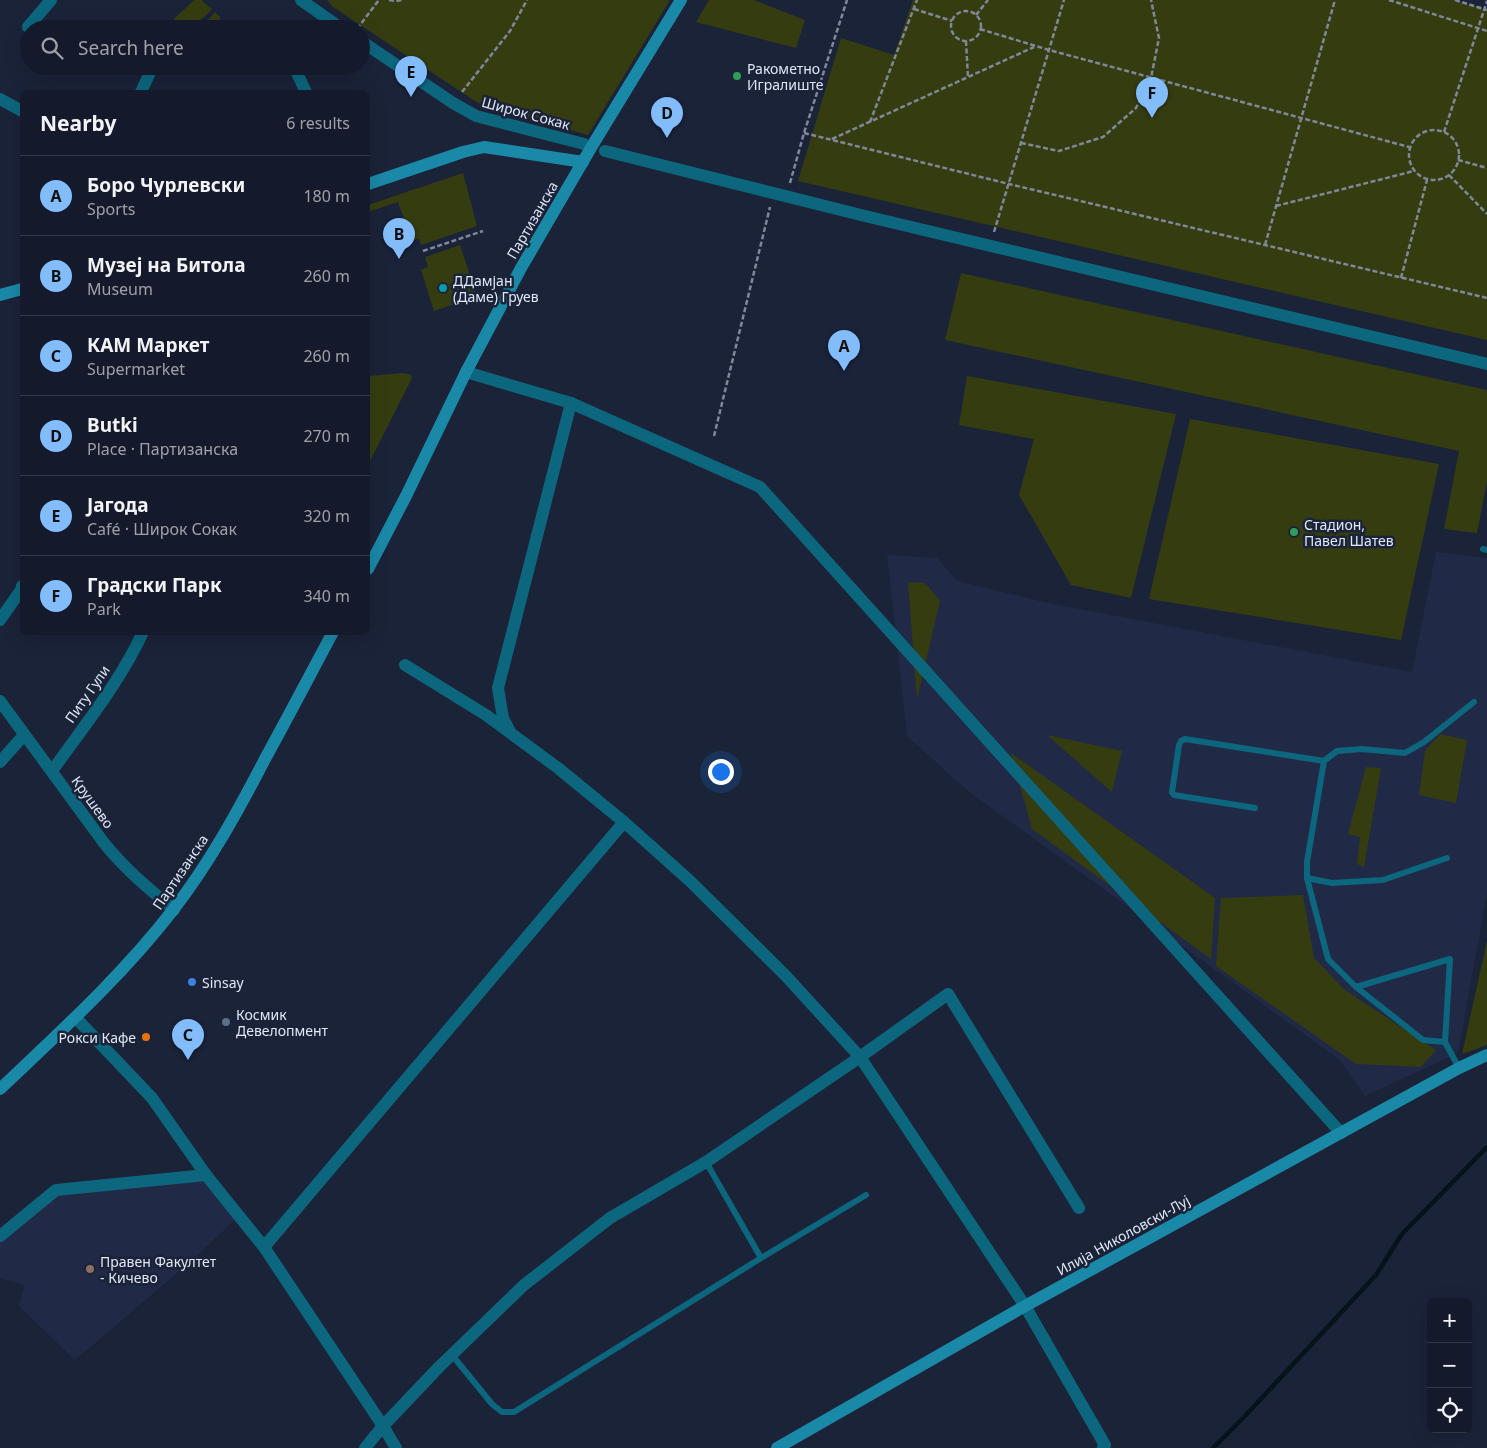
<!DOCTYPE html>
<html lang="en">
<head>
<meta charset="utf-8">
<style>
	body { margin:0; font-family:"Noto Sans",sans-serif; background:#212737; color:#f1f3f6 }
	.controls { position:absolute; right:15px; bottom:15px; display:grid; overflow:hidden; border-radius:8px; box-shadow:0 5px 20px #0002 }
	.controls button { width:45px; height:45px; display:grid; place-items:center; padding:0; border:0; border-bottom:1px solid #333847; background:#141a2b; color:#f1f3f6; font:25px sans-serif }
	.you { position:absolute; left:720px; top:771px; width:18px; height:18px; margin:-12px; border:4px solid #fff; border-radius:50%; background:#1a73e8; box-shadow:0 0 0 8px #1a73e833 }
	.badge { display:grid; place-items:center; width:32px; height:32px; border-radius:50%; background:#82bcfa; color:#111; font-size:16px; font-weight:700 }
	.pin { position:absolute; translate:-50% -41px; filter:drop-shadow(0 1px 2px #0008) }
	.pin::after { content:''; position:absolute; top:26px; width:18px; height:15px; background:inherit; clip-path:polygon(0 0,100% 0,50% 100%) }
	.list { margin:0; padding:0; list-style:none }
	h2 { display:flex; justify-content:space-between; align-items:center; height:65px; margin:0; padding:0 20px; font-size:21px }
	h2 small { font-size:16px; font-weight:400; color:#9da1a9 }
	.list li { display:grid; grid-template-columns:32px 1fr auto; gap:15px; align-items:center; box-sizing:border-box; height:80px; padding:0 20px; border-top:1px solid #333847 }
	.list b { display:block; font-size:19px; white-space:nowrap }
	.list p { margin:0; font-size:16px; white-space:nowrap; color:#9da1a9 }
	.list em { font-size:16px; font-style:normal; color:#9da1a9 }
	.icon { flex:none; width:28px; height:28px; fill:none; stroke:currentColor; stroke-width:2; stroke-linecap:round; stroke-linejoin:round }
	.map { position:relative; flex:none; width:1487px; height:1448px; overflow:hidden }
	.search { position:absolute; background:#141a2b; box-shadow:0 5px 20px #0002; left:20px; top:20px; width:350px; height:55px; display:flex; align-items:center; gap:12px; box-sizing:border-box; padding:0 18px; border-radius:28px; color:#9da1a9; font-size:19px }
	.panel { position:absolute; background:#141a2b; box-shadow:0 5px 20px #0002; left:20px; top:90px; width:350px; height:545px; border-radius:8px }
	.map>svg:first-child { display:block }
	.built { fill:#202a46 }
	.green { fill:#353d10 }
	.lines { fill:none; stroke-linecap:round; stroke-linejoin:round }
	.stream { stroke:#05131a; stroke-width:4.5 }
	.path { stroke:#808799; stroke-width:2.5; stroke-dasharray:5 2.5; stroke-linecap:butt }
	.lane { stroke:#0c677e; stroke-width:6 }
	.street { stroke:#0c677e; stroke-width:12 }
	.secondary { stroke:#1a89a7; stroke-width:12 }
	.leisure-dot { fill:#2e9e5b; stroke:#1b2339; stroke-width:2 }
	.culture-dot { fill:#0f9aa8; stroke:#1b2339; stroke-width:2 }
	.shop-dot { fill:#3f7fe0; stroke:#1b2339; stroke-width:2 }
	.service-dot { fill:#5c6f8a; stroke:#1b2339; stroke-width:2 }
	.food-dot { fill:#e8710a; stroke:#1b2339; stroke-width:2 }
	.education-dot { fill:#8d6e63; stroke:#1b2339; stroke-width:2 }
	.labels { text-anchor:middle; dominant-baseline:central; stroke-width:5; stroke-linejoin:round; paint-order:stroke }
	.poi-label { font-size:14px; fill:#e1e7f6; stroke:#1b2339; text-anchor:start }
	.street-label { font-size:14px; fill:#e1e7f6; stroke:#1b2339 }
</style>
</head>
<body>
<div class="map">
<svg width="1487" height="1448" viewBox="0 0 1487 1448">
	<rect width="100%" height="100%" fill="#1b2339"/>
	<g class="built">
		<path d="M1436,552L1487,558V893L1458,1053L1365,1096L1340,1060L968,791L907,736L887,555L937,558L957,581L1048,603L1412,672Z"/>
		<path d="M206,1175L239,1216L191,1261L75,1360L19,1306L25,1285L0,1278V1236L56,1190Z"/>
	</g>
	<g class="green">
		<path d="M194,0H203L202,1L212,9L203,18L193,24C190,24 187,23 184,23C178,23 176,26 172,21Z"/>
		<path d="M327,0H670L588,135L478,103L333,7Z"/>
		<path d="M709,0H754L805,20L796,48L696,22Z"/>
		<path d="M913,0H1455L1487,10V340L798,181L841,38L894,55Z"/>
		<path d="M215,12L220,17V23L216,28L196,29L209,19Z"/>
		<path d="M463,173L477,226L421,245L419,239L412,241L398,202L368,212V205Z"/>
		<path d="M460,245L477,296L434,311L421,270L428,267L425,257Z"/>
		<path d="M961,273L1487,390V481L1477,533L1444,529L1459,451L945,340Z"/>
		<path d="M402,373L409,374L412,376L411,380L368,465V376Z"/>
		<path d="M967,376L1176,414L1131,598L1071,585L1019,495L1034,439L959,425Z"/>
		<path d="M1190,419L1439,464L1401,640L1149,599Z"/>
		<path d="M908,582L925,583L940,601L917,699Z"/>
		<path d="M1440,734L1467,740L1456,803L1419,795L1425,751Z"/>
		<path d="M1047,735L1122,751L1112,792Z"/>
		<path d="M1011,753L1215,898L1211,959L1032,829Z"/>
		<path d="M1366,767L1381,768L1364,867L1357,864L1360,837L1348,834Z"/>
		<path d="M1303,895L1314,958L1345,990L1436,1050L1421,1067L1356,1064L1216,966L1221,898Z"/>
		<path d="M1487,941V1045L1462,1054Z"/>
	</g>
	<g class="lines">
		<path class="stream" d="M1213,1448L1246,1415L1376,1275L1402,1234L1487,1147"/>
		<g class="path">
			<path d="M389,0L396,1L402,0"/>
			<path d="M1389,0L1487,31"/>
			<path d="M1455,0L1487,10"/>
			<path d="M914,9L952,21"/>
			<circle cx="966" cy="26" r="15"/>
			<path d="M976,15L988,0"/>
			<path d="M357,29L379,0"/>
			<path d="M980,29L1049,50L1409,147"/>
			<path d="M966,41L968,78"/>
			<path d="M462,92L510,31L527,0"/>
			<path d="M870,122L917,0"/>
			<circle cx="1434" cy="155" r="25"/>
			<path d="M1444,132L1487,1"/>
			<path d="M804,133L1009,184L1487,298"/>
			<path d="M832,139L1034,47"/>
			<path d="M1021,143L1059,151L1103,137L1136,108L1151,78L1159,38L1151,0"/>
			<path d="M1458,160L1487,168"/>
			<path d="M1449,175L1487,214"/>
			<path d="M790,183L804,133L847,0"/>
			<path d="M1276,206L1414,171"/>
			<path d="M994,232L1064,0"/>
			<path d="M1265,245L1335,0"/>
			<path d="M423,251L483,231"/>
			<path d="M1401,278L1427,180"/>
			<path d="M714,436L770,207"/>
		</g>
		<g class="lane">
			<path d="M1483,549L1487,550"/>
			<path d="M1255,808L1174,795L1172,792L1179,745L1181,741L1185,739L1324,761"/>
			<path d="M1307,878L1332,883L1383,880L1447,858"/>
			<path d="M1356,987L1450,959L1445,1042L1459,1068"/>
			<path d="M1445,1042L1423,1040L1356,987L1328,959L1307,878V862L1324,761L1337,751L1362,749L1405,753L1424,742L1474,702"/>
			<path d="M706,1162L761,1258"/>
			<path d="M452,1355L492,1404L502,1412H514L761,1258L866,1195"/>
		</g>
		<g class="street">
			<path d="M301,0L342,29"/>
			<path d="M28,27L51,0"/>
			<path d="M361,41L453,103L476,116L584,144"/>
			<path d="M295,69L306,92"/>
			<path d="M141,92L153,66"/>
			<path d="M0,99L22,111"/>
			<path d="M605,151L865,216L1487,364"/>
			<path d="M466,372L571,403L760,487L1341,1133"/>
			<path d="M0,620L21,590L22,586"/>
			<path d="M405,665L486,715L558,768L624,822L690,881L785,975L860,1057L1025,1306L1105,1445L1103,1448"/>
			<path d="M0,701L104,843C125,869 148,888 174,910"/>
			<path d="M510,732L503,718L498,688L571,403"/>
			<path d="M0,762L24,735"/>
			<path d="M52,771C84,726 120,682 143,632"/>
			<path d="M76,1018L152,1098L206,1175L264,1247L383,1426L396,1448"/>
			<path d="M0,1236L56,1190L206,1175"/>
			<path d="M264,1247L624,822"/>
			<path d="M365,1448L383,1426L439,1367L524,1285L610,1218L706,1162L860,1057L948,994L1079,1208"/>
		</g>
		<g class="secondary">
			<path d="M368,184L463,152L484,147L583,162"/>
			<path d="M0,295L22,289"/>
			<path d="M368,569L406,496L466,372L521,268L592,146L681,0"/>
			<path d="M0,1089C60,1032 122,976 173,910C209,864 238,811 265,759C288,717 310,675 333,632"/>
			<path d="M777,1448L1025,1306L1459,1068L1487,1055"/>
		</g>
	</g>
	<g class="leisure-dot">
		<circle cx="737" cy="76" r="5"/>
		<circle cx="1294" cy="532" r="5"/>
	</g>
	<circle class="culture-dot" cx="443" cy="288" r="5"/>
	<circle class="shop-dot" cx="192" cy="982" r="5"/>
	<circle class="service-dot" cx="226" cy="1022" r="5"/>
	<circle class="food-dot" cx="146" cy="1037" r="5"/>
	<circle class="education-dot" cx="90" cy="1269" r="5"/>
	<g class="labels">
		<g class="poi-label">
			<text x="747" y="68">Ракометно<tspan x="747" dy="16">Игралиште</tspan></text>
			<text x="453" y="280">ДДамјан<tspan x="453" dy="16">(Даме) Груев</tspan></text>
			<text x="1304" y="524">Стадион,<tspan x="1304" dy="16">Павел Шатев</tspan></text>
			<text x="202" y="982">Sinsay</text>
			<text x="236" y="1014">Космик<tspan x="236" dy="16">Девелопмент</tspan></text>
			<text x="136" y="1037" text-anchor="end">Рокси Кафе</text>
			<text x="100" y="1261">Правен Факултет<tspan x="100" dy="16">- Кичево</tspan></text>
		</g>
		<g class="street-label">
			<text transform="translate(526 113) rotate(15)">Широк Сокак</text>
			<text transform="translate(532 220) rotate(-60)">Партизанска</text>
			<text transform="translate(87 694) rotate(-55)">Питу Гули</text>
			<text transform="translate(93 802) rotate(54)">Крушево</text>
			<text transform="translate(180 872) rotate(-56)">Партизанска</text>
			<text transform="translate(1123 1235) rotate(-29)">Илија Николовски-Луј</text>
		</g>
	</g>
</svg>
<div class="controls">
<button>+</button>
<button>−</button>
<button><svg class="icon" aria-label="locate" viewBox="0 0 24 24"><circle cx="12" cy="12" r="6"/><path d="M12 2v4M12 18v4M2 12h4M18 12h4"/></svg></button>
</div>
<div class="you"></div>
<div class="pin badge" style="left:844px;top:371px">A</div>
<div class="pin badge" style="left:399px;top:259px">B</div>
<div class="pin badge" style="left:188px;top:1060px">C</div>
<div class="pin badge" style="left:667px;top:138px">D</div>
<div class="pin badge" style="left:411px;top:97px">E</div>
<div class="pin badge" style="left:1152px;top:118px">F</div>
<div class="search"><svg class="icon" aria-label="search" viewBox="0 0 24 24"><circle cx="10" cy="10" r="6"/><path d="M15 15l6 6"/></svg>Search here</div>
<section class="panel">
<h2>Nearby<small>6 results</small></h2>
<ul class="list">
<li><span class="badge">A</span><div><b>Боро Чурлевски</b><p>Sports</p></div><em>180 m</em></li>
<li><span class="badge">B</span><div><b>Музеј на Битола</b><p>Museum</p></div><em>260 m</em></li>
<li><span class="badge">C</span><div><b>КАМ Маркет</b><p>Supermarket</p></div><em>260 m</em></li>
<li><span class="badge">D</span><div><b>Butki</b><p>Place · Партизанска</p></div><em>270 m</em></li>
<li><span class="badge">E</span><div><b>Јагода</b><p>Café · Широк Сокак</p></div><em>320 m</em></li>
<li><span class="badge">F</span><div><b>Градски Парк</b><p>Park</p></div><em>340 m</em></li>
</ul>
</section>
</div>
</body>
</html>
